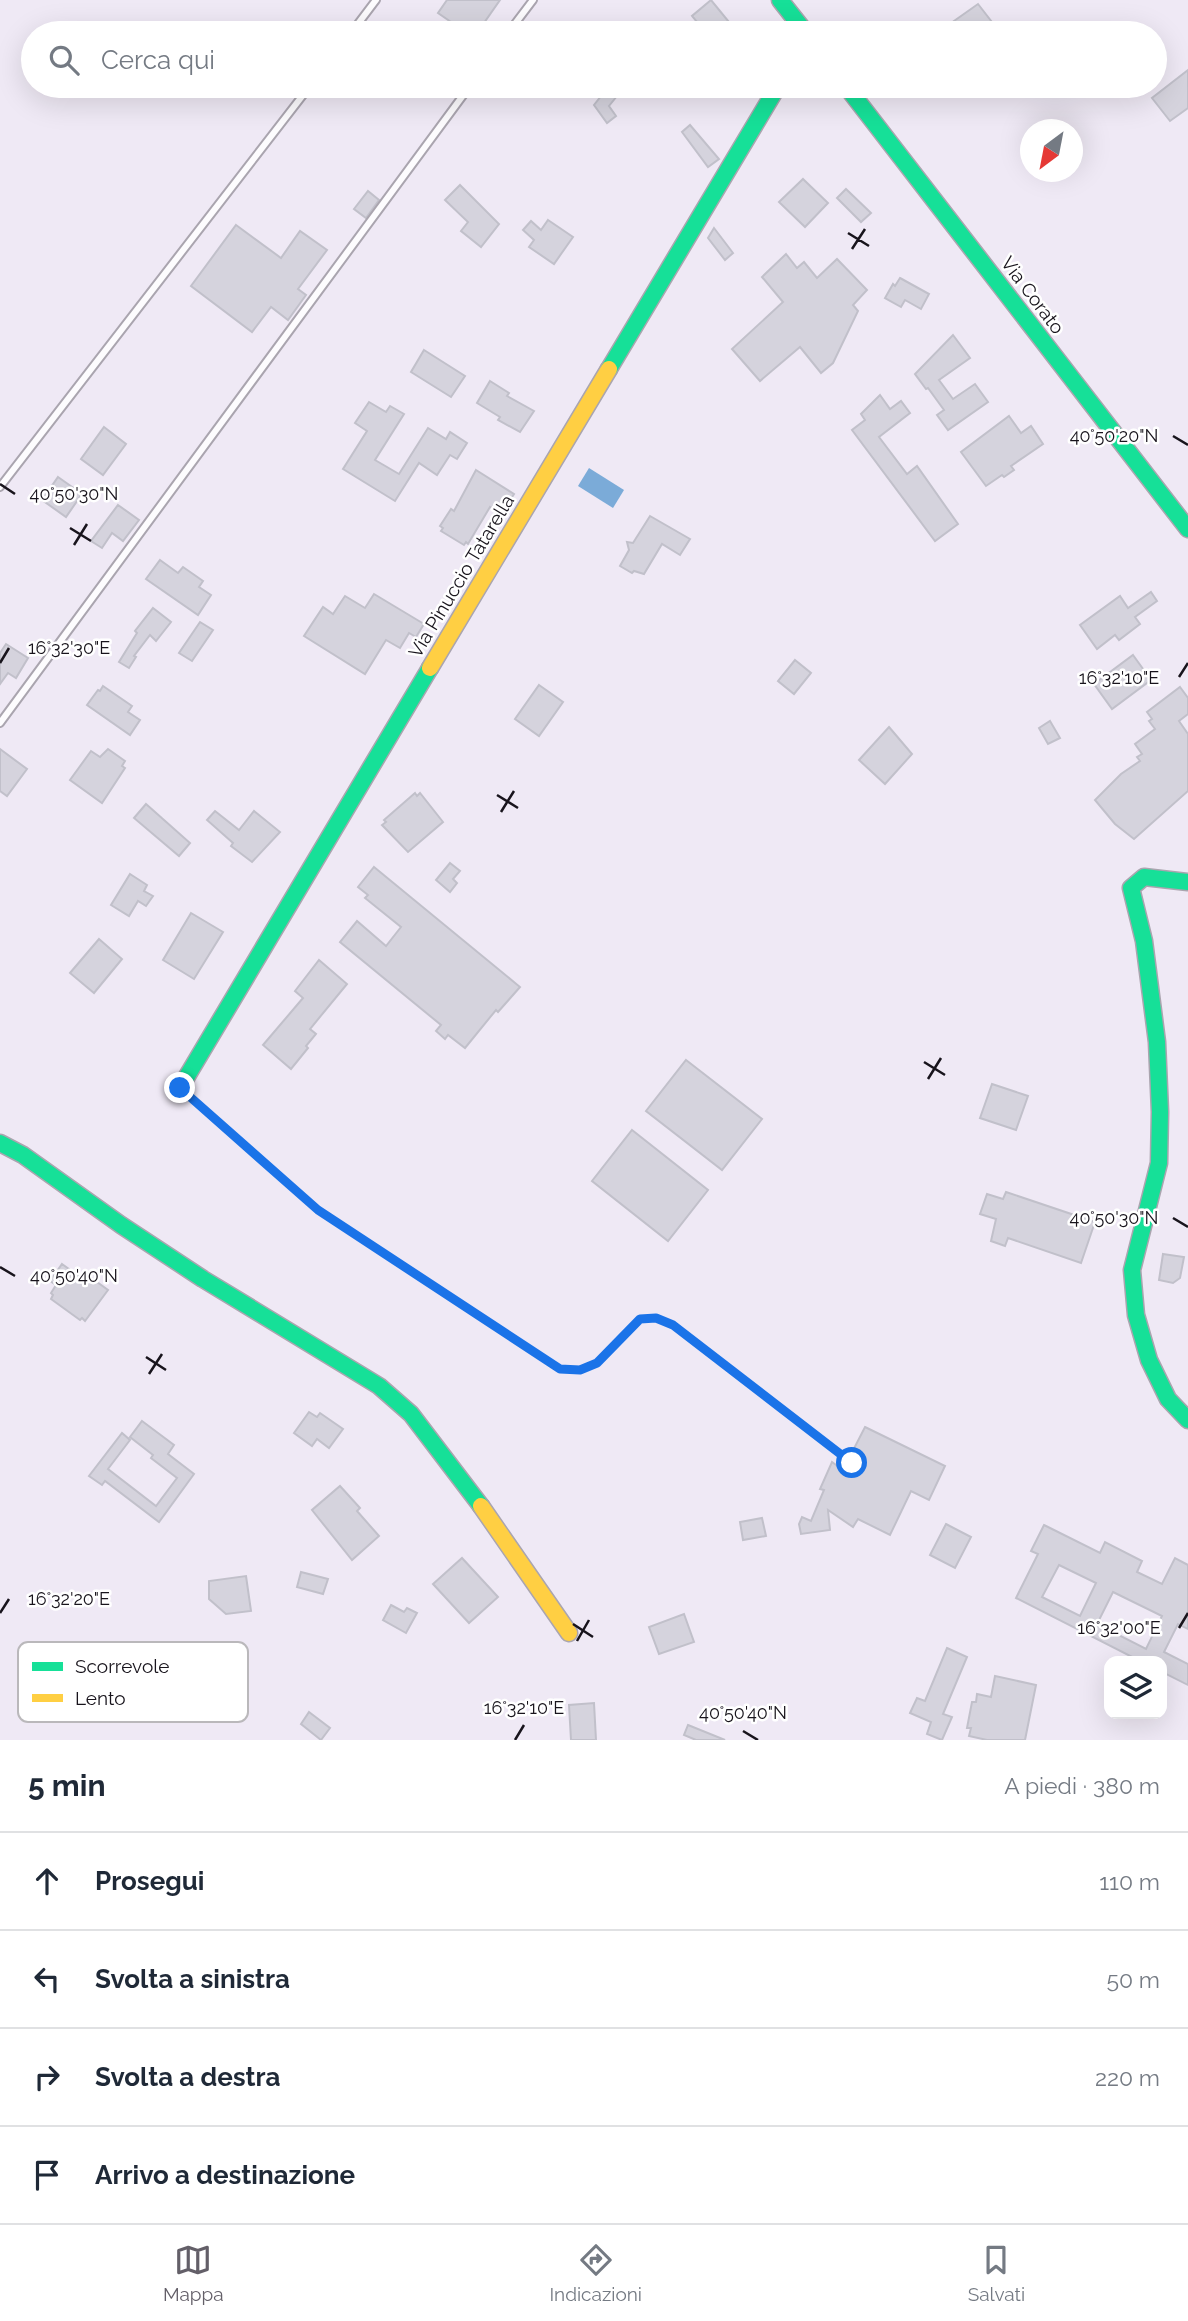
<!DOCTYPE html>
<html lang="it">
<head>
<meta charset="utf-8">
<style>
	body { margin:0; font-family:Raleway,sans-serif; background:#f6f6f7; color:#1f2937 }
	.controls { position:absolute; right:21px; bottom:21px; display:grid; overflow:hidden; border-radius:14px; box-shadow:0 7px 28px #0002 }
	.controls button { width:63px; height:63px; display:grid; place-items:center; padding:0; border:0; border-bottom:2px solid #e0e1e3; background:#fff; color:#1f2937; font:35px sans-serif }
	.compass { position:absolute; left:1020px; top:119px; width:63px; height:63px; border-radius:50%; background:#fff; box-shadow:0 7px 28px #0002; rotate:212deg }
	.stop { position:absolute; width:21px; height:21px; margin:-16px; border:5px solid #1a73e8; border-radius:50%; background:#fff }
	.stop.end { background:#1a73e8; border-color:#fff; box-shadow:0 2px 7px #0008 }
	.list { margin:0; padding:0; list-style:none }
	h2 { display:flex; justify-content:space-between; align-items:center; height:91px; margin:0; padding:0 28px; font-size:30px }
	h2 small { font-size:23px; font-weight:400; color:#747a83 }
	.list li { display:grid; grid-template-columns:46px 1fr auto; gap:21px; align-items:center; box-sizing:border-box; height:98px; padding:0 28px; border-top:2px solid #e0e1e3 }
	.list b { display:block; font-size:26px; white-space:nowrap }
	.list em { font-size:23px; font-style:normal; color:#747a83 }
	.icon { flex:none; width:38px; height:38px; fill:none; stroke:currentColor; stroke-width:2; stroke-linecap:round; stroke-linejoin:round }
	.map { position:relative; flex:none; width:1188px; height:1740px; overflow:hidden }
	.search { position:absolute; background:#fff; box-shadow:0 7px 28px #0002; left:21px; right:21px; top:21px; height:77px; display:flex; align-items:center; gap:18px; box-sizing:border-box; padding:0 24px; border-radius:38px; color:#747a83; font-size:26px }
	.sheet { height:483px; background:#fff }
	nav { display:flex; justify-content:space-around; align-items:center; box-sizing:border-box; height:98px; border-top:2px solid #e0e1e3; background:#fff; font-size:19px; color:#747a83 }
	nav a { display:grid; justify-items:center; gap:4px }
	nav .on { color:#635f68 }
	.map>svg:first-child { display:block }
	.water { fill:#7babd8 }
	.building { fill:#d5d3dd; stroke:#c1c0ca; stroke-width:2; fill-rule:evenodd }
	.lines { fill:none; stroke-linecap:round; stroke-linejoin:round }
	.lane-casing { stroke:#aaa5af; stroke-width:10 }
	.fast-casing { stroke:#aaa5af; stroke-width:19 }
	.slow-casing { stroke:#aaa5af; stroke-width:19 }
	.path { stroke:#dbd9dc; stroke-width:2.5; stroke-dasharray:5 3.5; stroke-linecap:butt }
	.lane { stroke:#fdfcfe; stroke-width:6 }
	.fast { stroke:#16e098; stroke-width:16 }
	.slow { stroke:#ffcf43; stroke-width:16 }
	.route { stroke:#1a73e8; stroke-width:9 }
	.ticks { fill:none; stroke:#18141c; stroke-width:2.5 }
	.labels { text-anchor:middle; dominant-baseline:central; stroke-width:5; stroke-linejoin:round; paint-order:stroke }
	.street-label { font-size:19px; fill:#18141c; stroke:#fff }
	.key { fill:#fff; stroke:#bab8bb; stroke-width:2 }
	.key-label { font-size:19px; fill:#18141c }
	.ticks-label { font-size:18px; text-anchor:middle; fill:#18141c; stroke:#fff; stroke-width:5; stroke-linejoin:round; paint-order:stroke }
</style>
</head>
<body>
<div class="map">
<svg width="1188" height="1740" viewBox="0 0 1188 1740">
	<rect width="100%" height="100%" fill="#efe9f5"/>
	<path class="water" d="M589,468L624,490L613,508L578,486Z"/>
	<g class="building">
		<path d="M447,0H500L477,33H467L438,13Z"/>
		<path d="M711,0L738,33H706L692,16Z"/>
		<path d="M978,4L995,26L985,33H937Z"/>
		<path d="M1188,70V108L1170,121L1152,98Z"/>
		<path d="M609,86H625L609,106L616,116L607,123L594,105Z"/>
		<path d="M690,125L719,159L708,167L682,132Z"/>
		<path d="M803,179L828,203L805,227L779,202Z"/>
		<path d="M460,185L499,224L481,247L461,231L468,222L445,200Z"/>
		<path d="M846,189L871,213L861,222L837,198Z"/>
		<path d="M368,191L379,200L366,218L354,209Z"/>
		<path d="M548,220L573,237L554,264L529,247L534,240L523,230L531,221L541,230Z"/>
		<path d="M236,225L281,258L300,231L327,250L298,289L306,295L288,320L271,307L252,332L191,286Z"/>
		<path d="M714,228L733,253L725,260L708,238Z"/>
		<path d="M786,254L797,268L804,262L817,278L837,259L867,290L853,305L858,311L833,363L821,373L800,347L760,381L732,349L783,302L762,277Z"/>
		<path d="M900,278L929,294L921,309L905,300L901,307L885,298L893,284L895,286Z"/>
		<path d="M953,335L970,358L939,380L953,399L975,384L988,402L948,430L937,415L944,410L928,388L926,389L915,374Z"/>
		<path d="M424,350L465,376L451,397L411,372Z"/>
		<path d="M490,381L509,393L507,396L534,411L520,432L498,420L500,417L477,403Z"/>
		<path d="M880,395L890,409L901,401L910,413L879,437L907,474L917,466L958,524L935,541L852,430L865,420L861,414Z"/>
		<path d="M369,402L386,412L390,406L404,414L375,460L399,474L428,428L446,439L450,432L467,443L457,459L450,455L437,475L419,463L395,501L343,469L367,431L355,423Z"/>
		<path d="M1009,416L1021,433L1031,426L1043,444L1011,466L1014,470L1004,477L1002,475L986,486L961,452Z"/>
		<path d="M104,427L126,444L103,475L81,459Z"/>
		<path d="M476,470L514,494L501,514L490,507L468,544L466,542L464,545L441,531L443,528L440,526L451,509L454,511Z"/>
		<path d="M58,477L82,494L66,517L42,500Z"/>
		<path d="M118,505L139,520L123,541L112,533L102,548L91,541Z"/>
		<path d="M650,516L690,539L680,555L662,544L644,574L634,571L632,573L620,566L629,550L627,542L633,543Z"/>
		<path d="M160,560L178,573L183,567L203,581L199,587L211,595L198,615L146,579Z"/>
		<path d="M1151,592L1157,601L1135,617L1140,624L1119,640L1115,635L1097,649L1080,625L1120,596L1128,608Z"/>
		<path d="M374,594L424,624L416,637L409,633L400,648L386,640L365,674L304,636L323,607L333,614L345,596L365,608Z"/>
		<path d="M153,608L171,622L156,641L150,635L134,656L136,657L129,668L119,662L137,633L135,631Z"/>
		<path d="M200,622L213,630L192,661L179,653Z"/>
		<path d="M6,644L28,658L16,678L8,673L0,684V653Z"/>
		<path d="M1133,655L1151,680L1112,709L1094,684Z"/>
		<path d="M795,660L811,673L794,694L778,681Z"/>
		<path d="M539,685L563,702L539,736L515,719Z"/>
		<path d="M103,686L132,706L128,712L140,720L130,735L87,705L98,690L100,691Z"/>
		<path d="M1180,687L1188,698V714L1179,721L1188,734V791L1134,839L1115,824L1095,800L1121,774L1140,761L1137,757L1142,754L1135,744L1155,729L1149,721L1152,719L1147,712Z"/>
		<path d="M1050,721L1060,738L1048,744L1039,728Z"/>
		<path d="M889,727L912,754L885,784L859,760Z"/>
		<path d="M0,749L27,769L7,796L0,791Z"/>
		<path d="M108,749L125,761L122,766L125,768L102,803L70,780L91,751L100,757Z"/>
		<path d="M415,793L417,796L420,793L443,822L408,852L382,825L386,822L384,820Z"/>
		<path d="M146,804L190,843L179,856L134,818Z"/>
		<path d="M215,811L239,830L254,811L280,832L252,862L231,846L233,843L207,820Z"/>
		<path d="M450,863L460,871L453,879L457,883L450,892L436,880Z"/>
		<path d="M374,867L520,987L498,1012L496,1010L465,1048L448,1035L445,1039L436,1031L441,1025L340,942L357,921L386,946L401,927L365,898L368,895L358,887Z"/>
		<path d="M130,874L147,885L144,891L153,896L146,906L138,901L129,916L111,905Z"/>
		<path d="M191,913L223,932L194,979L163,960Z"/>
		<path d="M99,939L122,959L94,993L70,973Z"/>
		<path d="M319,960L347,984L310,1029L316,1034L306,1046L308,1048L291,1069L263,1045L303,998L295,991Z"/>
		<path d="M686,1060L762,1119L722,1170L646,1111Z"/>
		<path d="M992,1084L1028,1096L1016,1130L980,1118Z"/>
		<path d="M632,1130L708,1190L668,1241L592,1181Z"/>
		<path d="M1006,1192L1095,1222L1081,1263L1008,1238L1005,1246L991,1241L996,1219L980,1214L987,1194L1003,1199Z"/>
		<path d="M1163,1254L1184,1257L1180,1278L1173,1283L1159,1280Z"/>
		<path d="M62,1264L87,1282L90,1277L108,1290L85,1321L82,1318L80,1320L51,1299L53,1295L51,1293L56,1285L50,1281Z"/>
		<path d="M309,1412L317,1417L320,1413L343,1429L329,1448L317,1439L312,1446L294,1433Z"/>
		<path d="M142,1421L174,1445L168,1454L194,1474L159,1522L105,1481L102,1485L89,1476L122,1433L130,1440L108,1469L156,1506L177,1478L151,1458L153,1455L130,1437Z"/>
		<path d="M865,1427L945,1466L929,1500L911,1491L890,1535L858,1519L853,1527L828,1510L830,1530L801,1534L799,1524L802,1517L811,1521L824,1490L820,1489L832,1462L843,1470Z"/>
		<path d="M340,1486L360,1508L357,1511L379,1536L352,1560L312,1510Z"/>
		<path d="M762,1518L766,1536L743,1540L740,1522Z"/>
		<path d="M946,1524L971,1537L955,1568L930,1555Z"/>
		<path d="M1044,1525L1100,1553L1105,1542L1142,1561L1137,1572L1162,1584L1175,1558L1188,1565V1629L1178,1624L1164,1652L1188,1664V1685L1162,1672V1661H1140L1016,1598L1038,1554L1031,1551ZM1059,1565L1096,1583L1080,1616L1042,1597ZM1113,1592L1162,1616L1146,1649L1097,1624Z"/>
		<path d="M462,1558L498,1597L469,1623L433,1584Z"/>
		<path d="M301,1572L328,1579L323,1594L297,1587Z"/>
		<path d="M246,1576L251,1611L226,1614L209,1599V1581Z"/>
		<path d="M391,1605L404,1612L407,1608L417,1613L406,1633L383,1620Z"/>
		<path d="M684,1614L694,1642L659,1654L649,1627Z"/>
		<path d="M947,1648L967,1657L943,1714L952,1717L942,1740L927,1734L931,1722L910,1713L917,1698L925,1701Z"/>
		<path d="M995,1676L1036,1685L1025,1740H987L969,1736L971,1728H967L972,1702H976L977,1694L991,1697Z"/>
		<path d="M594,1703L596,1740H571L569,1705Z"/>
		<path d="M309,1712L330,1728L321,1740L301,1724Z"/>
		<path d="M688,1725L725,1740H696L684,1735Z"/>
	</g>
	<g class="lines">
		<g class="lane-casing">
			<g id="lane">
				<path d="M351,33L376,0"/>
				<path d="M508,33L533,0"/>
				<path d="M0,487L310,86"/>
				<path d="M0,723L470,86"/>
			</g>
		</g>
		<g class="fast-casing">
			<g id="fast">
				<path d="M780,0L806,33"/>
				<path d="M846,86L1188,529"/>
				<path d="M609,369L778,86"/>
				<path d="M1188,882L1144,877L1131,888L1144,941L1157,1042L1160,1112L1159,1163L1132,1270L1136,1315L1149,1360L1168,1399L1188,1420"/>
				<path d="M180,1088L430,668"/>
				<path d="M0,1143L23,1155L121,1225L203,1279L379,1386L411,1414L481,1506"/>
			</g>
		</g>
		<g class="slow-casing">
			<g id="slow">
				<path d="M430,668L609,369"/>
				<path d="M481,1506L569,1633"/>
			</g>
		</g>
		<path class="path" d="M191,1097L318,1210L560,1369L580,1371L597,1363L640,1319L656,1318L673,1325L852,1463"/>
		<use href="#lane" class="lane"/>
		<use href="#fast" class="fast"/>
		<use href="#slow" class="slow"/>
	</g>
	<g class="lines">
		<path class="route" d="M180,1088L318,1210L560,1369L580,1370L597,1363L640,1319L656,1318L673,1325L852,1463"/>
	</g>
	<path class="ticks" d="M848,233L869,246M852,249L865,229M1173,436L1188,445M0,484L15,494M70,528L91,541M74,545L87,524M0,663L9,648M1179,677L1188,663M497,795L518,808M501,812L514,791M924,1062L945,1075M928,1079L941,1058M1173,1218L1188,1227M0,1267L15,1276M146,1357L166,1370M149,1374L162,1354M0,1613L9,1599M573,1624L593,1637M1179,1628L1188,1613M577,1641L589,1620M743,1731L758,1740M515,1740L524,1725"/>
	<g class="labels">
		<g class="street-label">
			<text transform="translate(1033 295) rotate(53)">Via Corato</text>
			<text transform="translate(461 576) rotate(-59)">Via Pinuccio Tatarella</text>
		</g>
	</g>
	<rect x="18" y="1642" width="230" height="80" rx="10" class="key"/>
	<rect x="32" y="1662" width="31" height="9" fill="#16e098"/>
	<rect x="32" y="1694" width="31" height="8" fill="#ffcf43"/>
	<g class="key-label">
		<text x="75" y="1673">Scorrevole</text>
		<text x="75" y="1705">Lento</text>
	</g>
	<g class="ticks-label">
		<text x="1114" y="442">40°50'20"N</text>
		<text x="74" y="500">40°50'30"N</text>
		<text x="69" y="654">16°32'30"E</text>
		<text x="1119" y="684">16°32'10"E</text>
		<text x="1114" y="1224">40°50'30"N</text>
		<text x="74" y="1282">40°50'40"N</text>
		<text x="69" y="1605">16°32'20"E</text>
		<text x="1119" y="1634">16°32'00"E</text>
		<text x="524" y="1714">16°32'10"E</text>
		<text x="743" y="1719">40°50'40"N</text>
	</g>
</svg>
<div class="controls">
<button><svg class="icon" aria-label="layers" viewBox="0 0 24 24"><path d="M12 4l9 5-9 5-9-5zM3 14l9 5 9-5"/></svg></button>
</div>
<svg class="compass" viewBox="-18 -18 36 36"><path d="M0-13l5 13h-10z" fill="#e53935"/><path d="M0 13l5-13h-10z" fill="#747a83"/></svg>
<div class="stop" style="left:852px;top:1463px"></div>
<div class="stop end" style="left:180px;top:1088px"></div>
<div class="search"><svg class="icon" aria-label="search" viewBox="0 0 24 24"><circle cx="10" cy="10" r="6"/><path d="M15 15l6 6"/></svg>Cerca qui</div>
</div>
<section class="sheet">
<h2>5 min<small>A piedi · 380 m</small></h2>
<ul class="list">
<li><svg class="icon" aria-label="ahead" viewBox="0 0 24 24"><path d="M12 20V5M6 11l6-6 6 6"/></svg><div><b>Prosegui</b></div><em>110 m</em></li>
<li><svg class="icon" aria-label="left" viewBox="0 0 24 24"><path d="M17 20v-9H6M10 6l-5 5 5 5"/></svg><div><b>Svolta a sinistra</b></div><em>50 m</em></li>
<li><svg class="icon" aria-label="right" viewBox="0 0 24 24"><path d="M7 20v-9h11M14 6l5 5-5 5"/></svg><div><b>Svolta a destra</b></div><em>220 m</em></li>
<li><svg class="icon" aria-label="arrive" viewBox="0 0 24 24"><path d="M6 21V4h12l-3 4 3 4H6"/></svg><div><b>Arrivo a destinazione</b></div></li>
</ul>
</section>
<nav>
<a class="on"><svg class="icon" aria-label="map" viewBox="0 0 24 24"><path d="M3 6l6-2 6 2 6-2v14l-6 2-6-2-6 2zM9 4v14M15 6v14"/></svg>Mappa</a>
<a><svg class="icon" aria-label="directions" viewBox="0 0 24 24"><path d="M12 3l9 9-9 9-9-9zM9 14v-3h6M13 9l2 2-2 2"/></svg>Indicazioni</a>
<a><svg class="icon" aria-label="saved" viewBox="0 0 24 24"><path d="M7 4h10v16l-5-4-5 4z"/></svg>Salvati</a>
</nav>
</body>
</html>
